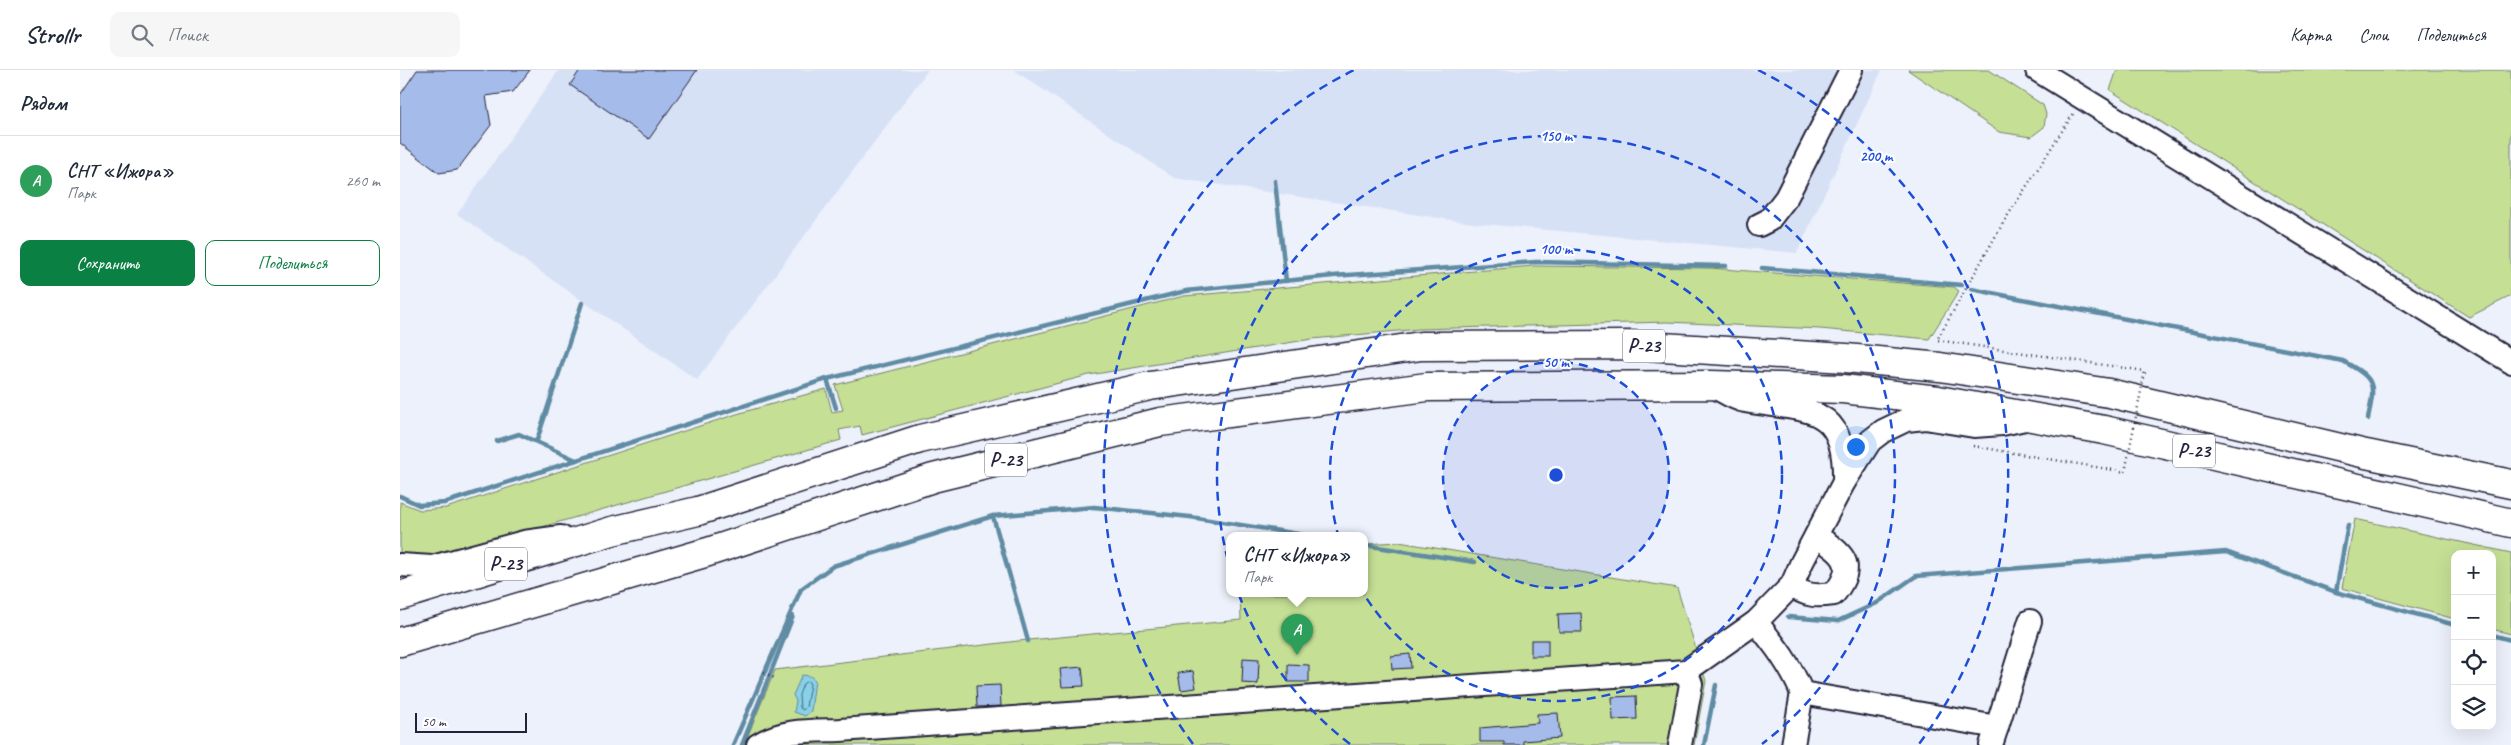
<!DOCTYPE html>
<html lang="ru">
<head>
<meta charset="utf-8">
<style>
	body { margin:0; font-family:Caveat,sans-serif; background:#f6f6f7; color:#1f2937 }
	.controls { position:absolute; right:15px; bottom:15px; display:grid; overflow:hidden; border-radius:10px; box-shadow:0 5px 20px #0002 }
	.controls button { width:45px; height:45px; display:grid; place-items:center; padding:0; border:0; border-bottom:1px solid #e0e1e3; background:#fff; color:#1f2937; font:25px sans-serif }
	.scale { position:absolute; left:15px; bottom:12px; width:112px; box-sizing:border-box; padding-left:5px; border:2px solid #22223b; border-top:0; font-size:14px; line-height:18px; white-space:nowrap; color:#22223b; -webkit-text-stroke:4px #fff; paint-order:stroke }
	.you { position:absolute; left:1455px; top:376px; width:18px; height:18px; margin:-12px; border:4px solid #fff; border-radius:50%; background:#1a73e8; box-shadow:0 0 0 8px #1a73e833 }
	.badge { display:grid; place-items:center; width:32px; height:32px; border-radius:50%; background:#0b8043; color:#fff; font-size:16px; font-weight:700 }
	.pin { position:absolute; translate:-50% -41px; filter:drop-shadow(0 1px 2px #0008) }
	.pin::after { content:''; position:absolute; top:26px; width:18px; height:15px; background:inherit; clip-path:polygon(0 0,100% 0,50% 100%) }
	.popup { position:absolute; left:826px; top:462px; width:142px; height:65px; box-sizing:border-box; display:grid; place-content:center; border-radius:10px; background:#fff; filter:drop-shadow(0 1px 4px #0005); font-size:16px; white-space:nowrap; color:#747a83 }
	.popup b { font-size:19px; color:#1f2937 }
	.popup::after { content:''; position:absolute; left:50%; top:100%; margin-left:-10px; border:10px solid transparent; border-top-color:#fff }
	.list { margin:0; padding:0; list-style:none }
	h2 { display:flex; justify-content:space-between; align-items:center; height:65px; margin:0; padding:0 20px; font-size:21px }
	h2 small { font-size:16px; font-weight:400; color:#747a83 }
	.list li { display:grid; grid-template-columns:32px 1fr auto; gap:15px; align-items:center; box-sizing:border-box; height:90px; padding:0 20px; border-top:1px solid #e0e1e3 }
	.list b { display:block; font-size:19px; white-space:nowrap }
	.list p { margin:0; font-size:16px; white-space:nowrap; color:#747a83 }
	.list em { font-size:16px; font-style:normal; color:#747a83 }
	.actions { display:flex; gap:10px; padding:15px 20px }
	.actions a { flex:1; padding:11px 0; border:1px solid #0b8043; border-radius:10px; text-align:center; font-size:18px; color:#0b8043 }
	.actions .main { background:#0b8043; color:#fff }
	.icon { flex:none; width:28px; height:28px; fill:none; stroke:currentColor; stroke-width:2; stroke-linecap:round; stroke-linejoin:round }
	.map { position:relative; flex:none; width:2111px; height:675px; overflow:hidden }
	header { display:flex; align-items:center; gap:30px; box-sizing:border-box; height:70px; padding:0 25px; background:#fff; border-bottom:1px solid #e0e1e3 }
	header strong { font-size:24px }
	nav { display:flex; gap:28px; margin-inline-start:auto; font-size:18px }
	.search { width:350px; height:45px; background:#f6f6f7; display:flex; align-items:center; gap:12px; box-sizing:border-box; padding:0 18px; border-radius:10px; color:#747a83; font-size:19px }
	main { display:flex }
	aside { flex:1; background:#fff }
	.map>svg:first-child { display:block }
	.built { fill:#d7e1f6 }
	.green { fill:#c5df95; stroke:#748068 }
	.water { fill:#88d1e8; stroke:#5f8ba3 }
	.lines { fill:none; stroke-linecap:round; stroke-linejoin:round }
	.shore { stroke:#4b6880; stroke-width:1 }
	.stream { stroke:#5f8ba3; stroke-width:4.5 }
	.building { fill:#a5bbe9; stroke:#22223b }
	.minor-casing { stroke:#22223b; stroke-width:26 }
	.highway-casing { stroke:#22223b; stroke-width:31 }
	.path { stroke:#22223b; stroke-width:2.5; stroke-dasharray:1 4; stroke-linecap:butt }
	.minor { stroke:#fff; stroke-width:22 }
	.highway { stroke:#fff; stroke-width:28 }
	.path-bridge { stroke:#22223b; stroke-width:2.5; stroke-dasharray:1 4; stroke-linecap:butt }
	.ring { fill:none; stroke:#1d4ed8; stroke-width:2.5; stroke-dasharray:9 6 }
	.labels { text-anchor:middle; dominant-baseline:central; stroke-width:4; stroke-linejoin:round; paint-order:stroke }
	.shield { fill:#fff; stroke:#646476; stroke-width:1 }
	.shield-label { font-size:19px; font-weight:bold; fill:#22223b }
	.centre { fill:#1d4ed8; stroke:#fff; stroke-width:2.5 }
	.ring-label { font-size:15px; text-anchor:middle; font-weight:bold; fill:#1d4ed8; stroke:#fff; stroke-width:4; stroke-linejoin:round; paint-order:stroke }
</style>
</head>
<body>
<header>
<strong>Strollr</strong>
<div class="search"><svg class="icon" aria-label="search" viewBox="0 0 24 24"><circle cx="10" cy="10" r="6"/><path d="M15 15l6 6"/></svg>Поиск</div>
<nav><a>Карта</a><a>Слои</a><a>Поделиться</a></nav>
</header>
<main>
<aside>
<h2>Рядом<small></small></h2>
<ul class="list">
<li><span class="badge" style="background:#2e9e5b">A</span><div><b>СНТ «Ижора»</b><p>Парк</p></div><em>260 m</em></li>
</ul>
<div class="actions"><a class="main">Сохранить</a><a>Поделиться</a></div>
</aside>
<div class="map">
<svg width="2111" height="675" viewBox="0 0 2111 675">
	<rect width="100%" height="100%" fill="#edf1fb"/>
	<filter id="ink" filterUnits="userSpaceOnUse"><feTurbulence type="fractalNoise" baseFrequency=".02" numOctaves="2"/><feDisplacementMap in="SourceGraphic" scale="10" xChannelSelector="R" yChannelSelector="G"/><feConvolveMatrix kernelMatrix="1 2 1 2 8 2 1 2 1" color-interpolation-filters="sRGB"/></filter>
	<g filter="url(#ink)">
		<g class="built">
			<path d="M159,0H528L297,310L57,144Z"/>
			<path d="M614,0H1482L1397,183L1072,153L774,108Z"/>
		</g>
		<g class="green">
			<path d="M1508,0H1589L1643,35L1646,44L1644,57L1631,67L1599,62Z"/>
			<path d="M1717,0H2111V226L2069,247L1710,20Z"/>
			<path d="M1133,196L1310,198L1554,217L1559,221L1529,269L1420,259L1267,252L1019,259L912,269L689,305L462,365L460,356L439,360L441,370L56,482L29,490L0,488V432L20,440L46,438L340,343L426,319L432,342L443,340L435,315L784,226Z"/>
			<path d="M1955,449L2111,483V564L2092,559V484H2055V549L1942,518Z"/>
			<path d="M999,472L1277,518L1306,611L1294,675H344L375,600L618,571L841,550L840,524H964L965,474Z"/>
		</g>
		<path class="water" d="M402,605L410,606L415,610L411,641L405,646L394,642L396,631L393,625Z"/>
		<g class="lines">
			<path class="shore" d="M408,611L410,614L406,637L403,640L400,638L399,625L403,614Z"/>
			<g class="stream">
				<path d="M875,111L886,211"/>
				<path d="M1362,198L1562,215"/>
				<path d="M1571,219L1943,291C1977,310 1975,313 1968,349"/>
				<path d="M427,309L436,338"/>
				<path d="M137,370L182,233"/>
				<path d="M97,371L119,364L176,390"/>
				<path d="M0,426L19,435L44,433L427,309L786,221L933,206L1136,192L1326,196"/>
				<path d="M1948,455L1936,522L2055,555"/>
				<path d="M964,475L1075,492"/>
				<path d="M1388,547L1438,551L1477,533L1516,506L1826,482L1936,522"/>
				<path d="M2092,565L2111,570"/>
				<path d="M628,571L593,446L694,437L790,447L911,466"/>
				<path d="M333,675L401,519L433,496L593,446"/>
				<path d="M342,675L393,546"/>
				<path d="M1304,675L1316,615"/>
			</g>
		</g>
		<g class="building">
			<path d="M17,0H130L113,22L86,26L91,55L57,100L39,103L0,73V25Z"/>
			<path d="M180,0H297L249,69L170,15Z"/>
			<path d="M1181,543L1182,562H1159L1158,544Z"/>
			<rect x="1131" y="570" width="17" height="16"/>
			<path d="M1010,584L1011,598L992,599L991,586Z"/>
			<path d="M843,588L859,589L858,614L842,613Z"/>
			<path d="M888,594L909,595V612H888Z"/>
			<path d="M682,597L684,616L662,617L660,599Z"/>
			<path d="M793,601L796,618L781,620L778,603Z"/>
			<path d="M600,615L601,636L577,637L576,616Z"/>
			<path d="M1236,626L1237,649L1213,650L1212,627Z"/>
			<path d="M1158,643L1160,668L1123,671V675H1104V672H1080V658L1138,653L1137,644Z"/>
		</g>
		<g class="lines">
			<g class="minor-casing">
				<g id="minor">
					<path d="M1637,0L2111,292"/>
					<path d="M1359,155L1369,150L1386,128L1451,0"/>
					<path d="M1313,316C1323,321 1334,329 1345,331C1406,342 1446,331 1444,412"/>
					<path d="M0,495L32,497L124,472L161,467"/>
					<path d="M1392,515C1405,527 1418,526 1434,524C1458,494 1443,483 1416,466"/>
					<path d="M1356,552C1375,575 1391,596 1402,623L1597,657L1591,675"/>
					<path d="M1597,657L1630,551"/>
					<path d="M358,675C383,659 411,661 440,660L1286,601L1356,552L1392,515L1402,492L1444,412L1470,371L1483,361L1506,350L1525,348L1574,356L1602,354L1625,349"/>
					<path d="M1280,675L1291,614L1286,601"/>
					<path d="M1393,675L1402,623"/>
				</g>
			</g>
			<g class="highway-casing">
				<g id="highway">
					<path d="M0,526L212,461L298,441L520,369L750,316L1021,276L1229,275L1446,288L1540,297L1709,323L1966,384L2111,414"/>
					<path d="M0,572L308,482L533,408L760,352L1027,317L1311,315L1443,319L1538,330L1704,360L2111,453"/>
				</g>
			</g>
			<g class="path">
				<path d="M1673,44L1603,153L1537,270L1745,301"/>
				<path d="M1573,376L1725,402"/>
				<path d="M364,602L374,608"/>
			</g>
			<use href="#minor" class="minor"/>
			<use href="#highway" class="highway"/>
			<path class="path-bridge" d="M1725,402L1745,301"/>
		</g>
	</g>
	<circle cx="1156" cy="405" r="113" fill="#1d4ed8" fill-opacity=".12"/>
	<g class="ring">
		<circle cx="1156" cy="405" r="113"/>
		<circle cx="1156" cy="405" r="226"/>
		<path d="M950 674A339 339 0 1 1 1362 674"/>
		<path d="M793 674A452 452 0 0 1 954 0M1358 0A452 452 0 0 1 1519 674"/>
	</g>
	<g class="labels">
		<g class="shield">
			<rect x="1223" y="259.5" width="42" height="33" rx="4"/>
			<rect x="1773" y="364.5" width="42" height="33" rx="4"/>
			<rect x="585" y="373.5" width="42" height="33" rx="4"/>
			<rect x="85" y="477.5" width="42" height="33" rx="4"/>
		</g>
		<g class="shield-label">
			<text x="1244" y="276">Р-23</text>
			<text x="1794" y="381">Р-23</text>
			<text x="606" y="390">Р-23</text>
			<text x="106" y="494">Р-23</text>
		</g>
	</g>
	<circle cx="1156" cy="405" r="8" class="centre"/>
	<g class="ring-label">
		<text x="1156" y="71">150 m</text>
		<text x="1476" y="91">200 m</text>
		<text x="1156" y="184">100 m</text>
		<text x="1156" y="297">50 m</text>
	</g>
</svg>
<div class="controls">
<button>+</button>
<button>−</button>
<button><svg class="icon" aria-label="locate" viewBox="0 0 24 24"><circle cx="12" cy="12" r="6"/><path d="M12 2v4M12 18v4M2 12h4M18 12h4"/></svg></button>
<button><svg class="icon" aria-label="layers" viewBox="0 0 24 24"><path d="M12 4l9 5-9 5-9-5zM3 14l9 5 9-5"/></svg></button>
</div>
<div class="scale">50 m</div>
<div class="you"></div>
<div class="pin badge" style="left:897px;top:585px;background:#2e9e5b">A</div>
<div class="popup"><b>СНТ «Ижора»</b>Парк</div>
</div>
</main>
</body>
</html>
